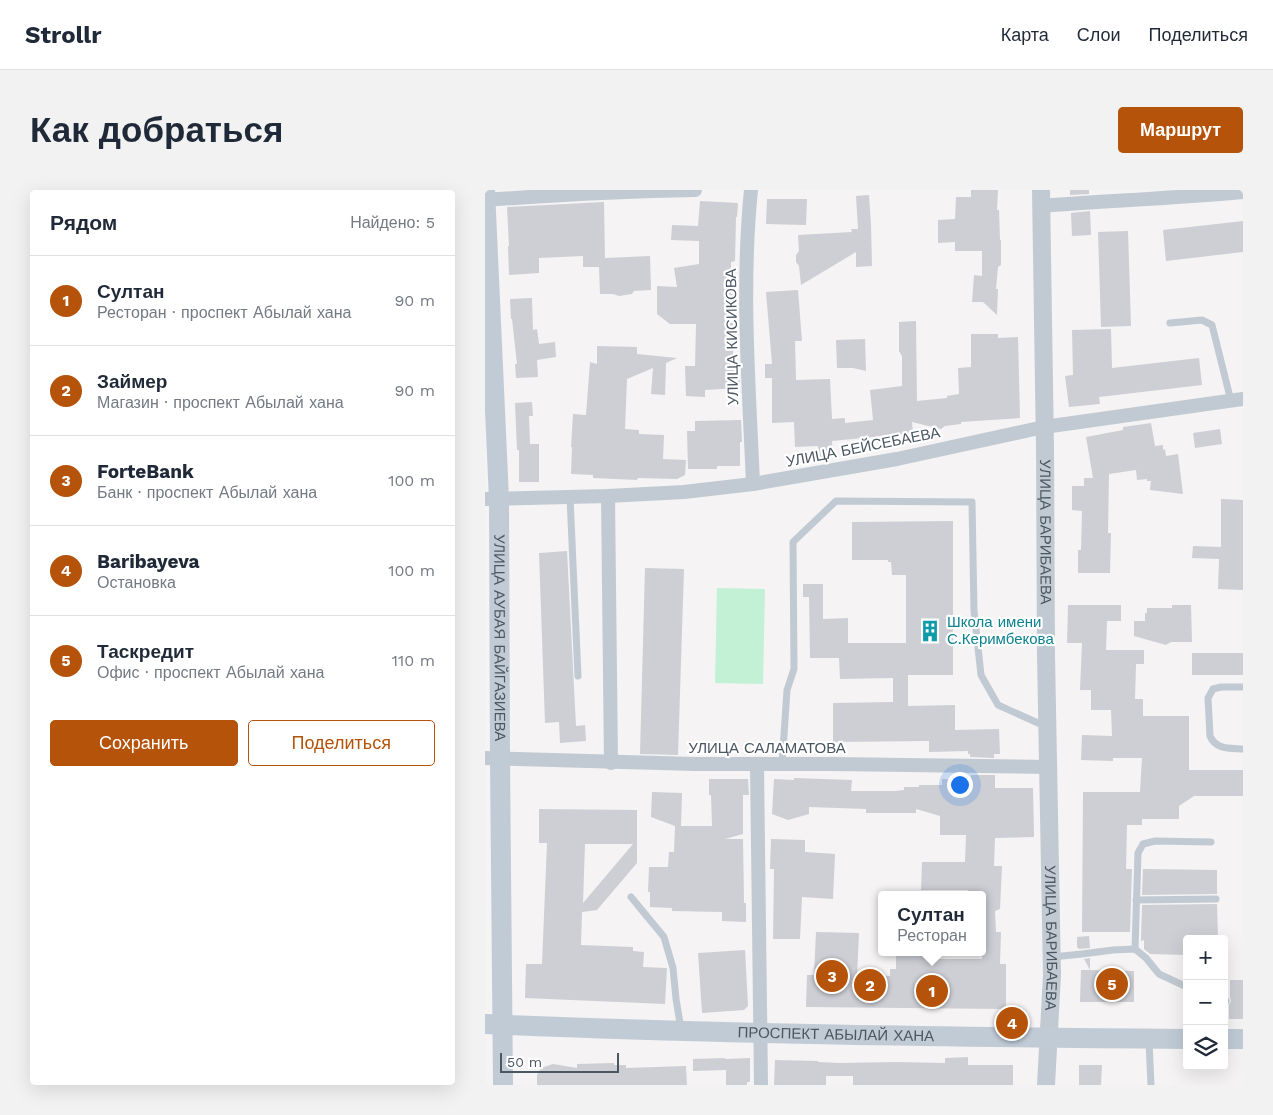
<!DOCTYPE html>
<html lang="ru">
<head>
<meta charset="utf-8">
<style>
	body { margin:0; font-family:"Work Sans",sans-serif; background:#f2f2f3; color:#1f2937 }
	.controls { position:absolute; right:15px; bottom:15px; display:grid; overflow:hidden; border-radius:5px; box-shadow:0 5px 20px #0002 }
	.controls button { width:45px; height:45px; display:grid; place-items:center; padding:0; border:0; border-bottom:1px solid #e0e1e3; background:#fff; color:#1f2937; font:25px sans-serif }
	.scale { position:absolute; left:15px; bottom:12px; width:119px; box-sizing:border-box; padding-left:5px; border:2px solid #4a5661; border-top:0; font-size:14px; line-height:18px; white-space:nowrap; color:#4a5661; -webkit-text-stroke:4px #fff; paint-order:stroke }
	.you { position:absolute; left:474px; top:594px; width:18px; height:18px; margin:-12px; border:4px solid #fff; border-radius:50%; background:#1a73e8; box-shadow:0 0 0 8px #1a73e833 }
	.badge { display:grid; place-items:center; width:32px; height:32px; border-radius:50%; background:#b45309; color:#fff; font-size:16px; font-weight:700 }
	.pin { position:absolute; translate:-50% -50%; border:2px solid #fff; box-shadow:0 1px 5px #0006 }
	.popup { position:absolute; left:393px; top:701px; width:108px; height:65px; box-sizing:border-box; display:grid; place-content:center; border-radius:5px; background:#fff; filter:drop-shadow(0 1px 4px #0005); font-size:16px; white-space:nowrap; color:#747a83 }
	.popup b { font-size:19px; color:#1f2937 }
	.popup::after { content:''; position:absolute; left:50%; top:100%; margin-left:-10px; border:10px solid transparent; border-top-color:#fff }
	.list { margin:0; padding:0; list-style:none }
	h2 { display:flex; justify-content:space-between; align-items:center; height:65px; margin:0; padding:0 20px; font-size:21px }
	h2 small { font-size:16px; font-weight:400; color:#747a83 }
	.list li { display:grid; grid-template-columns:32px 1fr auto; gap:15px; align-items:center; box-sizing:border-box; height:90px; padding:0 20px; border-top:1px solid #e0e1e3 }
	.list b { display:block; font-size:19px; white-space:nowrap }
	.list p { margin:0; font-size:16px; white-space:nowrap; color:#747a83 }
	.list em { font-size:16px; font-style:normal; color:#747a83 }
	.actions { display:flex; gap:10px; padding:15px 20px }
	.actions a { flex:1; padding:11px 0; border:1px solid #b45309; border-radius:5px; text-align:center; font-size:18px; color:#b45309 }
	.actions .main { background:#b45309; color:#fff }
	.icon { flex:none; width:28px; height:28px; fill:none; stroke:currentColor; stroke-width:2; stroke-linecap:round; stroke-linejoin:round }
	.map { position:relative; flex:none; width:758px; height:895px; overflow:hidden; border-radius:5px }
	header { display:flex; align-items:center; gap:30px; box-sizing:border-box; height:70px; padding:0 25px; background:#fff; border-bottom:1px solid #e0e1e3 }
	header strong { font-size:24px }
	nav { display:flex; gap:28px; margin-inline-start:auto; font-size:18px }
	.intro { display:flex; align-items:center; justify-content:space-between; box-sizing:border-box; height:120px; padding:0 30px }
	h1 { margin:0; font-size:35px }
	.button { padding:12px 22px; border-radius:5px; background:#b45309; color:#fff; font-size:18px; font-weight:700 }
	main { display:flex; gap:30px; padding:0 30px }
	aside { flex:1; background:#fff; border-radius:5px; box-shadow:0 5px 20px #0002 }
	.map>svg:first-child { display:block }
	.green { fill:#c3f1d5 }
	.building { fill:#cdcfd5; fill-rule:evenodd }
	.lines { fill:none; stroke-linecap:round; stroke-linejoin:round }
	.service { stroke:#c1cad2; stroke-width:7 }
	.minor { stroke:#c1cad2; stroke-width:14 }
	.tertiary { stroke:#c1cad2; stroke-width:18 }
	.secondary { stroke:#c1cbd6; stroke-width:20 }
	.labels { text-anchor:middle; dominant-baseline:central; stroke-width:4.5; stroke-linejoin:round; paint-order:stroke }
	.street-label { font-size:15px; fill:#4a5661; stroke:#fff }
	.culture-label { font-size:15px; fill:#0d838f; stroke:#fff; text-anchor:start }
</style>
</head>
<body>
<header>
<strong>Strollr</strong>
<nav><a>Карта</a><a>Слои</a><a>Поделиться</a></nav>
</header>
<div class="intro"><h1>Как добраться</h1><a class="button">Маршрут</a></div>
<main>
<aside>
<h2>Рядом<small>Найдено: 5</small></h2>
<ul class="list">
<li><span class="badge">1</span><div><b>Султан</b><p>Ресторан · проспект Абылай хана</p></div><em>90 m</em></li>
<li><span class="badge">2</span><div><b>Займер</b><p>Магазин · проспект Абылай хана</p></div><em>90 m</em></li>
<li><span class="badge">3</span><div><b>ForteBank</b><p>Банк · проспект Абылай хана</p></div><em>100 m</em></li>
<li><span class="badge">4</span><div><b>Baribayeva</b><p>Остановка</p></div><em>100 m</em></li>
<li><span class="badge">5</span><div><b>Таскредит</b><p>Офис · проспект Абылай хана</p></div><em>110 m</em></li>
</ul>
<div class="actions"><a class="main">Сохранить</a><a>Поделиться</a></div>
</aside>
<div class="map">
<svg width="758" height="895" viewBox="0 0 758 895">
	<rect width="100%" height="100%" fill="#f5f3f3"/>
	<path class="green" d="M232,398L280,399L278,494L230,493Z"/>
	<g class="building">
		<path d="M486,0H513L512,20H514L515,50H516V75L513,77L511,99H513L512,125L498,112H487L489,85L497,86V61H470V52L453,53V30L470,29L471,7H486Z"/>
		<path d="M585,0H604V4L585,5Z"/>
		<path d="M384,5L386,35L387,76L371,77V62L316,95L314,76L311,72V65L314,61L313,45L367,42L366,39H373L371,6Z"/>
		<path d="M282,9H322L321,35L281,34Z"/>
		<path d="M215,11L253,13L252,27H251L250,71L246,72V104H248V174L254,173L255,198L220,200V207L201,206L200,176H210L211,134H185L172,124V96L192,97L189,78L214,74V51L186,50L187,35L213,36Z"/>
		<path d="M119,12L120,68L165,66L166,100L149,101L147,104L134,106L128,104H115L114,77H98V66L54,68V83L24,85L23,56H24L22,17Z"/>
		<path d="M605,21L606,45L587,46L586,23Z"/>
		<path d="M758,31V62L681,71L678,40Z"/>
		<path d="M643,41L646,136L616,137L613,42Z"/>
		<path d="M313,100L317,151H310L311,190L345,189L347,229L360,228V233L388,230L385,200L417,196V166L414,161V132L431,131L432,211L462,208V206L474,204L473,178L486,177V144H513V148L533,147L535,228L476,232V234L460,236L456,239L427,232L428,243L347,251L348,267H334L333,256L310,257L309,232L287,233V188H280V174H287L281,102Z"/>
		<path d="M47,108L48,140L52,139L54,154L70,152L71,167L52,170L53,187L31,188L30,174H32L27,129H26L25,109Z"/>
		<path d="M626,139L627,178L714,168L717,195L614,207L615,214L584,217L580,186L588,185L587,140Z"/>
		<path d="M380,149L381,181L368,178H352L351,150Z"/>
		<path d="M112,156L152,157V164L192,168L181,173L180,205L166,204L168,178L142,189L140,239L154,240V244L179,245L178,269L201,270L200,285L192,289L153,288L152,290L108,288V285L86,284L87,257H86L88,224L101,225L105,172L112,174Z"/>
		<path d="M47,212L48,226H44L45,254H54V292H34V260H32L30,213Z"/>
		<path d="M256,230L257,252H255V276H232V279H203L202,241H210V231Z"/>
		<path d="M666,233L670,256L678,255V260L680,259L681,266L693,264L698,304L665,300L666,291H662V289L652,290L651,280L624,284L623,343H626L625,383H593V360H596L597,321L587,320V296H599V288H608L601,247L638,240V237Z"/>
		<path d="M735,239L737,254L710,258L708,243Z"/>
		<path d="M736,309L758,310V400L733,399L734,369L707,368L708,356L736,357Z"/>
		<path d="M468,331V485H423V516L470,515V540L514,539L515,564H509V568L485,567V564H483V561L444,562V551L348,552V513L408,512V488L355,489L354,468H325L324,407H318V394H338V429L363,428V453H421V385H407L406,372H403V370H367V332Z"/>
		<path d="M82,361L91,536L100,535L101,551L75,553L74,532L60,533L54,363Z"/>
		<path d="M160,378L199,379L193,565L155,564Z"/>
		<path d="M583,415H636V431H622L621,460H659V474H651L650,509H658V526H704V580H758V606H709L694,616V629H657V635H642L641,679H647L645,742H597L598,602H655L657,568H628V571L596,570L597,545L627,546L626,520H606V500H595L597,453H582Z"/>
		<path d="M687,415H706L707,452H686L681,455L649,446V431H660V424L662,422V418H687Z"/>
		<rect x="707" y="463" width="51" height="22"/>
		<path d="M486,585H510V598H548L549,647L510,648L509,676H517L515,719L510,721L511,742H516L515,774H521V819L321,817L322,785H329L331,742L374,743L372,786H405V779H411V762H428V765H449V769H497V705H482L483,700H436L437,672H480L481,645H455V626L431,619V623H381V619L324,617V624L303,630L287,624L289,589L309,590V588L367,590L366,601H411L419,600V597H434V595H457V589H486Z"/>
		<path d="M224,589H263L264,605H258V644L240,649H258L259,713H261V732L237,731V722L187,721V718L165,717V702H163L164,677H183L184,662H189L190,636L166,627L167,602L197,603L196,636H227L226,605H224Z"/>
		<path d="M54,619L152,620V673L112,720L97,722L96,755L148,757V761L159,762L158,777L182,778L180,814L40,808L41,774H57L62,653H54ZM100,654H148L98,713Z"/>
		<path d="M286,649L320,650V662L350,664L348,709L317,707L315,749H288L289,679H285Z"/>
		<path d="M658,679L732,680V704L657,705Z"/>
		<path d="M732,714L733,749H702V765L665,764L659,759V750L656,751L657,715Z"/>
		<path d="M604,746L605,758L594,759L592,757V747Z"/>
		<path d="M260,760L263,816L259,820L217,823L213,763Z"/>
		<path d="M605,768V780L649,781V812H595L596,780H605L599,769Z"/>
		<path d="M745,790H758V829H744V815L746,811L745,807Z"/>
		<path d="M483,867V875H528V895H368V886H341V895H289L290,870L333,871V872L354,873L411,872L460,873V868Z"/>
		<path d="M240,868V869L265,868V892H262V895H241V880L208,881V869Z"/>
		<path d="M129,873V875H141V878L201,876L202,895H52V885L56,878L68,874L92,878V874Z"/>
		<path d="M594,875H617L616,895H594Z"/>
	</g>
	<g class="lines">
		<g class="service">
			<path d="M685,133L717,130L727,135L746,211"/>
			<path d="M85,307L93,486"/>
			<path d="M758,497H736L728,499L723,508L725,546C731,560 745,558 758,559"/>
			<path d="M297,575L302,500L309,479L308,352L351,311L487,312L489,421L496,485L513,515L562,537"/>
			<path d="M146,707L179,747L188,778L191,809L196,839"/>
			<path d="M651,710L731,709"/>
			<path d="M650,759L653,663L658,654L670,651L726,652"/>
			<path d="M567,767L597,764L628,760L650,759L661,768L674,784L702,797"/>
			<path d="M739,811H741"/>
			<path d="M664,852L666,895"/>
		</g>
		<g class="minor">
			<path d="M266,0C256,98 264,196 268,294"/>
			<path d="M0,10C70,5 140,1 210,0"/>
			<path d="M556,16C623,11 691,8 758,2"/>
			<path d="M123,306L126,573"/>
			<path d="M0,309L123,306L199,302L268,294L412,269L559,237L758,209"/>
			<path d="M0,568L210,574H347L563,577"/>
			<path d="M272,575L276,895"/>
		</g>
		<path class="tertiary" id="s1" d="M556,0L560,258L561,465L567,785L561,895"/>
		<g class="secondary">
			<path id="s2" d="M0,0L14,309L15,569L18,895"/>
			<path id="s3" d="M0,834C234,844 468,847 702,849"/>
			<path d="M739,849H758"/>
		</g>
	</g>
	<defs>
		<g id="building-bare" transform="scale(1.725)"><path d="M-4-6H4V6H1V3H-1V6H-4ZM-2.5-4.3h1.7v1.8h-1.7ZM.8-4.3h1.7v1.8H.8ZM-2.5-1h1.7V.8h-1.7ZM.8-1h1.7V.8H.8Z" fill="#0f9aa8" stroke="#fff" stroke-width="2.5" paint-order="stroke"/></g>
	</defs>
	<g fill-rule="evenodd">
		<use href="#building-bare" x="445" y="441"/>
	</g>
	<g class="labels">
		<g class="street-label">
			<text transform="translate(247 147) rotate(-91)">УЛИЦА КИСИКОВА</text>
			<text transform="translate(378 257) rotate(-11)">УЛИЦА БЕЙСЕБАЕВА</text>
			<text stroke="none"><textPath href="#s1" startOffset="342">УЛИЦА БАРИБАЕВА</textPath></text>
			<text stroke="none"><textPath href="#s2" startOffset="448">УЛИЦА АУБАЯ БАЙГАЗИЕВА</textPath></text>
			<text x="282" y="558">УЛИЦА САЛАМАТОВА</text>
			<text stroke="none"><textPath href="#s1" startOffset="748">УЛИЦА БАРИБАЕВА</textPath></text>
			<text stroke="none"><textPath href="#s3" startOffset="351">ПРОСПЕКТ АБЫЛАЙ ХАНА</textPath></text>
		</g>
		<g class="culture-label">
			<text x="462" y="432">Школа имени<tspan x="462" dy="17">С.Керимбекова</tspan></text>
		</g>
	</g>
</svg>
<div class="controls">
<button>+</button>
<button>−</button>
<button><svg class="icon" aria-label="layers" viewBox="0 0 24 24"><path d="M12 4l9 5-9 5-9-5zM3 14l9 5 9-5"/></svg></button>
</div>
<div class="scale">50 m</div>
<div class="you"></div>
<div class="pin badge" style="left:447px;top:801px">1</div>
<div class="popup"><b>Султан</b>Ресторан</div>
<div class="pin badge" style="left:385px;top:795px">2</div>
<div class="pin badge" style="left:347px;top:786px">3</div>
<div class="pin badge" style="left:527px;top:833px">4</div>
<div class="pin badge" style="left:627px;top:794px">5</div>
</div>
</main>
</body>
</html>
